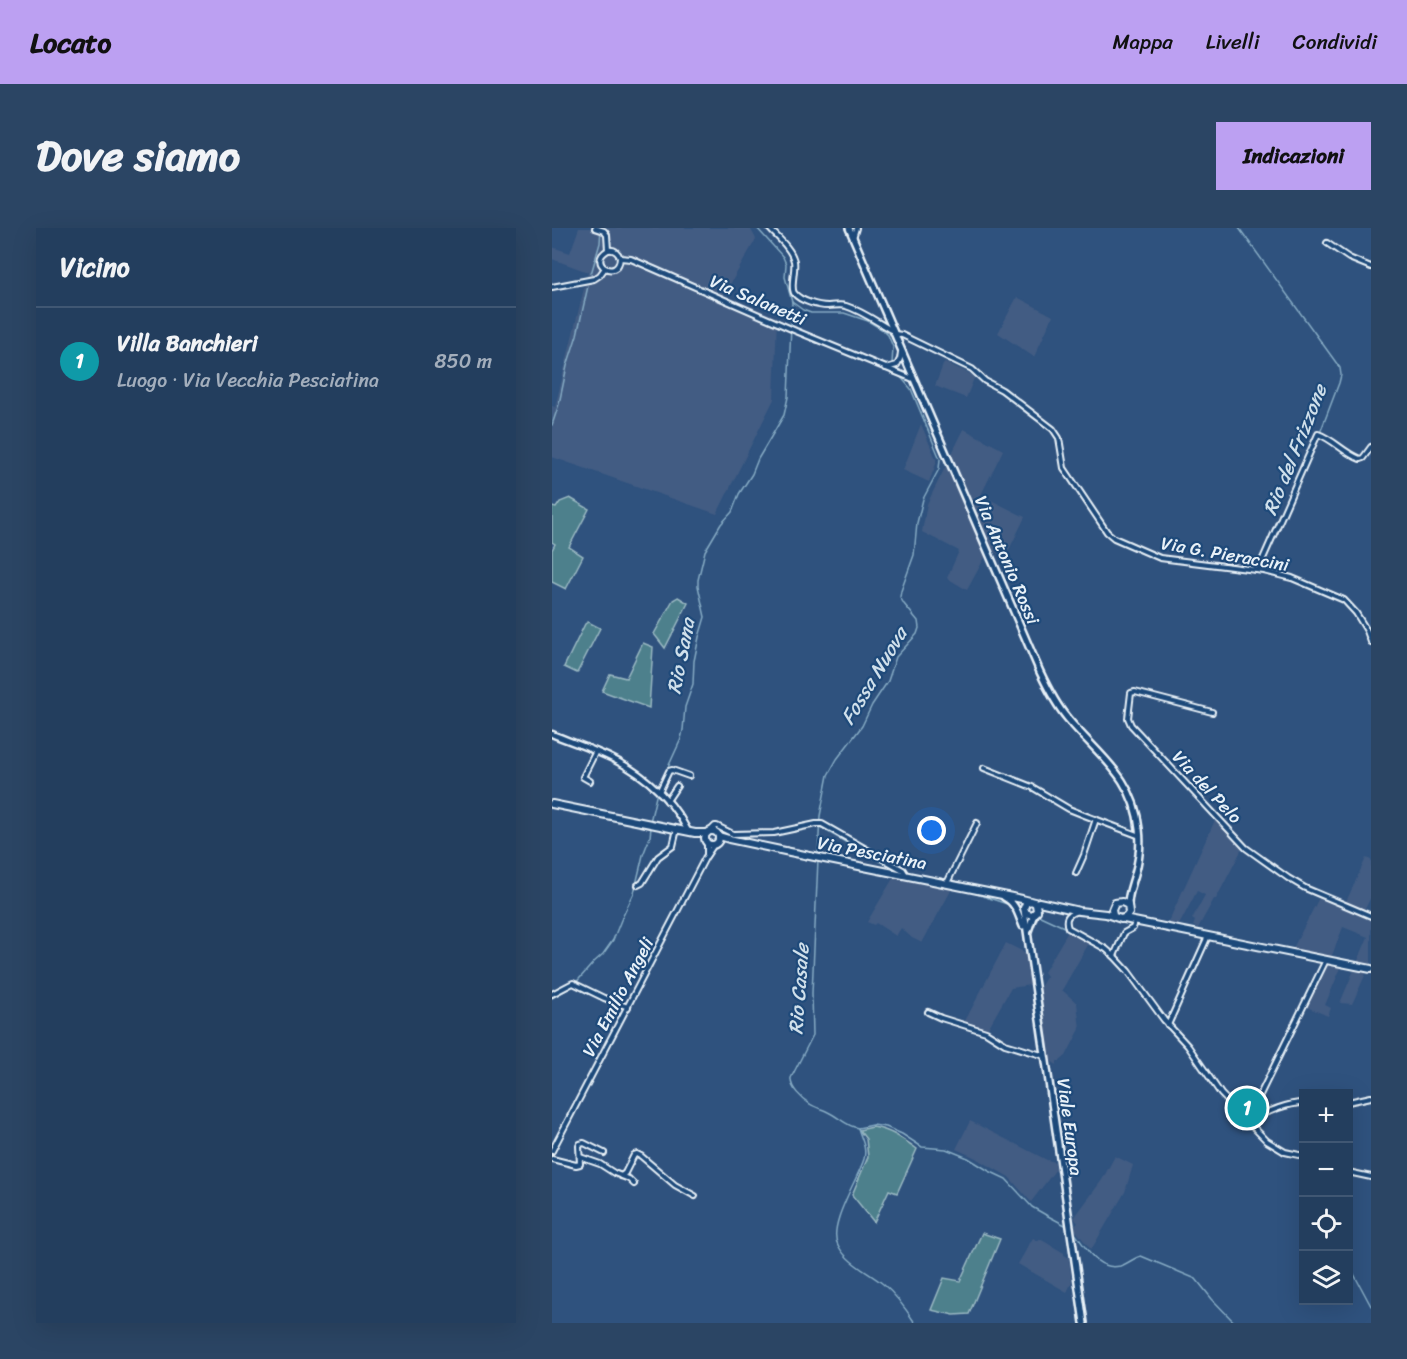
<!DOCTYPE html>
<html lang="it">
<head>
<meta charset="utf-8">
<style>
	body { margin:0; font-family:Sriracha,sans-serif; background:#2b4564; color:#f1f3f6 }
	.controls { position:absolute; right:18px; bottom:18px; display:grid; overflow:hidden; border-radius:0px; box-shadow:0 6px 24px #0002 }
	.controls button { width:54px; height:54px; display:grid; place-items:center; padding:0; border:0; border-bottom:2px solid #405773; background:#233e5e; color:#f1f3f6; font:30px sans-serif }
	.you { position:absolute; left:380px; top:603px; width:21px; height:21px; margin:-15px; border:4px solid #fff; border-radius:50%; background:#1a73e8; box-shadow:0 0 0 9px #1a73e833 }
	.badge { display:grid; place-items:center; width:39px; height:39px; border-radius:50%; background:#bca0f2; color:#fff; font-size:20px; font-weight:700 }
	.pin { position:absolute; translate:-50% -50%; border:3px solid #fff; box-shadow:0 2px 6px #0006 }
	.list { margin:0; padding:0; list-style:none }
	h2 { display:flex; justify-content:space-between; align-items:center; height:78px; margin:0; padding:0 24px; font-size:26px }
	h2 small { font-size:20px; font-weight:400; color:#a3aebc }
	.list li { display:grid; grid-template-columns:39px 1fr auto; gap:18px; align-items:center; box-sizing:border-box; height:108px; padding:0 24px; border-top:2px solid #405773 }
	.list b { display:block; font-size:22px; white-space:nowrap }
	.list p { margin:0; font-size:20px; white-space:nowrap; color:#a3aebc }
	.list em { font-size:20px; font-style:normal; color:#a3aebc }
	.icon { flex:none; width:33px; height:33px; fill:none; stroke:currentColor; stroke-width:2; stroke-linecap:round; stroke-linejoin:round }
	.map { position:relative; flex:none; width:819px; height:1095px; overflow:hidden; border-radius:0px }
	header { display:flex; align-items:center; gap:36px; box-sizing:border-box; height:84px; padding:0 30px; background:#bca0f2; color:#111 }
	header strong { font-size:28px }
	nav { display:flex; gap:33px; margin-inline-start:auto; font-size:21px }
	.intro { display:flex; align-items:center; justify-content:space-between; box-sizing:border-box; height:144px; padding:0 36px }
	h1 { margin:0; font-size:42px }
	.button { padding:15px 27px; border-radius:0px; background:#bca0f2; color:#111; font-size:21px; font-weight:700 }
	main { display:flex; gap:36px; padding:0 36px }
	aside { flex:1; background:#233e5e; border-radius:0px; box-shadow:0 6px 24px #0002 }
	.map>svg:first-child { display:block }
	.built { fill:#425c83 }
	.green { fill:#4d808c; stroke:#9ab8c2; stroke-width:1.5 }
	.lines { fill:none; stroke-linecap:round; stroke-linejoin:round }
	.stream { stroke:#86abc4; stroke-width:1.5 }
	.minor-casing { stroke:#e8f1f8; stroke-width:8 }
	.tertiary-casing { stroke:#e8f1f8; stroke-width:9 }
	.secondary-casing { stroke:#e8f1f8; stroke-width:10 }
	.primary-casing { stroke:#e8f1f8; stroke-width:10 }
	.minor { stroke:#1f4a7a; stroke-width:4 }
	.tertiary { stroke:#1f4a7a; stroke-width:4.5 }
	.secondary { stroke:#1f4a7a; stroke-width:5 }
	.primary { stroke:#1f4a7a; stroke-width:6 }
	.labels { text-anchor:middle; dominant-baseline:central; stroke-width:4.5; stroke-linejoin:round; paint-order:stroke }
	.street-label { font-size:18px; fill:#e8f1f8; stroke:#1f4a7a }
	.water-label { font-size:20px; font-style:italic; fill:#d0e0eb; stroke:#1f4a7a }
</style>
</head>
<body>
<header>
<strong>Locato</strong>
<nav><a>Mappa</a><a>Livelli</a><a>Condividi</a></nav>
</header>
<div class="intro"><h1>Dove siamo</h1><a class="button">Indicazioni</a></div>
<main>
<aside>
<h2>Vicino<small></small></h2>
<ul class="list">
<li><span class="badge" style="background:#0f9aa8">1</span><div><b>Villa Banchieri</b><p>Luogo · Via Vecchia Pesciatina</p></div><em>850 m</em></li>
</ul>
</aside>
<div class="map">
<svg width="819" height="1095" viewBox="0 0 819 1095">
	<rect width="100%" height="100%" fill="#2f527e"/>
	<filter id="ink" filterUnits="userSpaceOnUse"><feTurbulence type="fractalNoise" baseFrequency=".0167" numOctaves="2"/><feDisplacementMap in="SourceGraphic" scale="12" xChannelSelector="R" yChannelSelector="G"/><feConvolveMatrix kernelMatrix="1 2 1 2 8 2 1 2 1" color-interpolation-filters="sRGB"/></filter>
	<g filter="url(#ink)">
		<g class="built">
			<path d="M27,0H198L204,11L172,67L225,89L222,171L165,286L0,229V178L3,179L36,44L0,31V19L18,25Z"/>
			<path d="M465,69L501,88L482,129L446,105Z"/>
			<path d="M392,134L423,148L414,170L383,158Z"/>
			<path d="M369,196L384,231V236L377,254L351,242Z"/>
			<path d="M412,201L451,222L429,267L473,289L454,328L440,323L433,329L415,362L395,350L407,323L370,304L375,276Z"/>
			<path d="M664,590L691,619L664,671H662L646,700L641,698L643,693L640,691L653,667L645,663L626,699L615,697Z"/>
			<path d="M814,630L819,632V669L810,687L819,691V743H815L800,776L788,775L816,709L791,699L777,735L790,737L773,777L779,780L776,788L750,777L771,734L738,726L769,666L793,676Z"/>
			<path d="M343,647L401,659L370,715L360,710L349,700L344,708L324,695L322,697L315,694Z"/>
			<path d="M517,702L537,715L510,762L525,775L528,801L514,828L508,833H505V837L496,831L486,762L495,748L492,744Z"/>
			<path d="M454,715L474,725L478,757L459,760L435,802L412,795Z"/>
			<path d="M418,893L495,932L503,934L504,941L479,974L457,949L422,929L404,921Z"/>
			<path d="M563,928L581,937L573,964L539,1022L521,999L526,995L522,990L550,952Z"/>
			<path d="M481,1010L486,1013L488,1011L512,1025V1027L517,1030L520,1054L515,1064L466,1036Z"/>
		</g>
		<g class="green">
			<path d="M18,270L37,281L17,319L31,328L14,361L0,354V322L3,316L0,314V279L4,280L8,274Z"/>
			<path d="M126,369L136,375L113,420L102,406L121,372Z"/>
			<path d="M36,394L48,400L25,445L12,439L33,396Z"/>
			<path d="M91,415L101,419L97,480L50,463L58,446L74,450Z"/>
			<path d="M321,899C338,902 350,910 365,921L345,965L337,962L322,994L300,967L316,929L314,911L307,902Z"/>
			<path d="M430,1005L448,1011L417,1086L402,1087L379,1082L392,1050L408,1053Z"/>
		</g>
		<g class="lines">
			<g class="stream">
				<path d="M205,0L231,29L234,36L233,49L240,74L251,82L259,85H292L316,93L331,102L336,107L341,119L340,136"/>
				<path d="M687,0L788,140L789,147L787,155L768,205"/>
				<path d="M39,46L48,15L49,0"/>
				<path d="M0,197L7,176L15,138L25,107L36,58"/>
				<path d="M107,559L129,511L131,502L133,479L141,456L142,433L147,409L153,389L146,358V352L153,323L169,296L180,284L187,266L200,246L206,231L232,187L236,169L240,74"/>
				<path d="M98,594L105,564"/>
				<path d="M268,599L317,628L347,643"/>
				<path d="M266,627L268,588L276,547L285,531L310,498L320,477L336,453L344,429L365,406L367,400L366,393L352,376L348,369L349,363L362,327L365,295L371,271L387,241L388,231L359,161L347,147"/>
				<path d="M266,632L260,765L261,807L239,850C238,860 250,871 258,876C264,880 271,881 276,884C287,889 294,898 306,900C309,911 315,919 312,931C306,951 275,998 286,1017C295,1035 316,1044 331,1056C344,1067 354,1081 363,1095"/>
				<path d="M352,650L422,665L458,677"/>
				<path d="M486,687L514,700"/>
				<path d="M578,749L613,796"/>
				<path d="M0,770L21,758L42,734L51,726L61,712L69,692L82,665L91,627L98,609L99,599"/>
				<path d="M306,900L321,897L334,899L350,906L370,919L394,921L416,930L437,943L454,951L480,979L494,987L515,998"/>
				<path d="M521,1003C534,1018 543,1043 568,1038C576,1036 581,1030 589,1028L644,1051L660,1071L683,1095"/>
				<path d="M796,1035L819,1078"/>
			</g>
			<g class="minor-casing">
				<g id="minor">
					<path d="M43,0L52,3L55,7L56,22"/>
					<path d="M217,0C225,9 239,20 242,33C244,41 238,58 242,65C248,73 266,78 276,78C282,78 288,76 294,78C310,83 325,94 339,102"/>
					<path d="M301,10L304,0"/>
					<path d="M775,15L797,30L819,39"/>
					<path d="M56,22C34,35 66,54 68,30"/>
					<path d="M56,22C62,21 66,24 68,30"/>
					<path d="M68,30L79,31L244,103L361,151"/>
					<path d="M0,59L42,51L48,47L53,40"/>
					<path d="M343,106L350,107L420,141L433,153L450,162L501,201L507,210L512,240L555,304L562,310L608,330L712,343L740,350L792,372L804,385L815,403L819,414"/>
					<path d="M334,140L345,137L348,131L349,124"/>
					<path d="M706,342L766,206C781,211 792,225 808,231L811,230L819,219"/>
					<path d="M660,484L583,464L579,465L576,490L579,497L694,620L736,650L753,660L819,688"/>
					<path d="M432,540L480,559L517,581L532,587L588,608"/>
					<path d="M38,553L31,549L44,523"/>
					<path d="M107,564L117,543L120,542L137,548"/>
					<path d="M115,573L125,558"/>
					<path d="M158,603L163,598H165L181,606L222,605L264,596H270L351,642L354,647"/>
					<path d="M155,626V616"/>
					<path d="M524,645L532,627L544,591"/>
					<path d="M395,655L425,595"/>
					<path d="M86,657L90,655L106,629L121,618L125,601"/>
					<path d="M523,684C515,687 513,691 516,700L554,721L562,728L576,743L612,792L636,818L669,866L715,913L733,924L752,928"/>
					<path d="M562,728L572,705L581,700L583,694"/>
					<path d="M0,766L21,755L52,770L76,779"/>
					<path d="M376,784L389,790L434,804L453,816L493,828"/>
					<path d="M616,797L656,708"/>
					<path d="M796,874L819,869"/>
					<path d="M704,875L774,732"/>
					<path d="M697,893C714,885 733,875 752,875"/>
					<path d="M0,923L153,630L161,618"/>
					<path d="M28,929L48,936L62,945L77,951L82,956"/>
					<path d="M0,931L24,937L28,936L27,918L28,916L32,915L52,925"/>
					<path d="M796,944L819,949"/>
					<path d="M69,948L73,945L82,927L85,926L89,928L123,957L143,968"/>
				</g>
			</g>
			<g class="tertiary-casing">
				<path id="tertiary" d="M0,506C14,512 29,517 43,523C82,538 117,565 136,603"/>
			</g>
			<g class="secondary-casing">
				<g id="secondary">
					<path d="M297,0L488,444C496,461 504,477 516,491C547,528 582,549 587,601C589,616 587,632 583,646C580,657 576,666 576,677"/>
					<path d="M452,669C464,675 466,686 471,698"/>
					<path d="M472,682L532,1095"/>
					<path d="M476,703L482,686"/>
				</g>
			</g>
			<g class="primary-casing">
				<g id="primary">
					<path d="M0,576L143,605H155"/>
					<circle cx="160" cy="610" r="7"/>
					<path d="M167,608L177,611L233,623L470,671L482,674L484,676L485,683L480,687L474,685L472,680L474,675L478,673"/>
					<path d="M483,675L487,674L527,683L554,686L569,691L574,689L577,685L576,677L570,674L563,675L560,682L561,687"/>
					<path d="M572,691L819,741"/>
				</g>
			</g>
			<use href="#minor" class="minor"/>
			<use href="#tertiary" class="tertiary"/>
			<use href="#secondary" class="secondary"/>
			<use href="#primary" class="primary"/>
		</g>
	</g>
	<g class="labels">
		<g class="street-label">
			<text transform="translate(206 72) rotate(23)">Via Salanetti</text>
			<text transform="translate(673 326) rotate(10)">Via G. Pieraccini</text>
			<text transform="translate(455 332) rotate(67)">Via Antonio Rossi</text>
			<text transform="translate(655 559) rotate(47)">Via del Pelo</text>
			<text transform="translate(320 625) rotate(11)">Via Pesciatina</text>
			<text transform="translate(66 769) rotate(-62)">Via Emilio Angeli</text>
			<text transform="translate(518 899) rotate(82)">Viale Europa</text>
		</g>
		<g class="water-label">
			<text transform="translate(743 222) rotate(-68)">Rio del Frizzone</text>
			<text transform="translate(129 428) rotate(-79)">Rio Sana</text>
			<text transform="translate(322 448) rotate(-59)">Fossa Nuova</text>
			<text transform="translate(247 761) rotate(-86)">Rio Casale</text>
		</g>
	</g>
</svg>
<div class="controls">
<button>+</button>
<button>−</button>
<button><svg class="icon" aria-label="locate" viewBox="0 0 24 24"><circle cx="12" cy="12" r="6"/><path d="M12 2v4M12 18v4M2 12h4M18 12h4"/></svg></button>
<button><svg class="icon" aria-label="layers" viewBox="0 0 24 24"><path d="M12 4l9 5-9 5-9-5zM3 14l9 5 9-5"/></svg></button>
</div>
<div class="you"></div>
<div class="pin badge" style="left:695px;top:880px;background:#0f9aa8">1</div>
</div>
</main>
</body>
</html>
